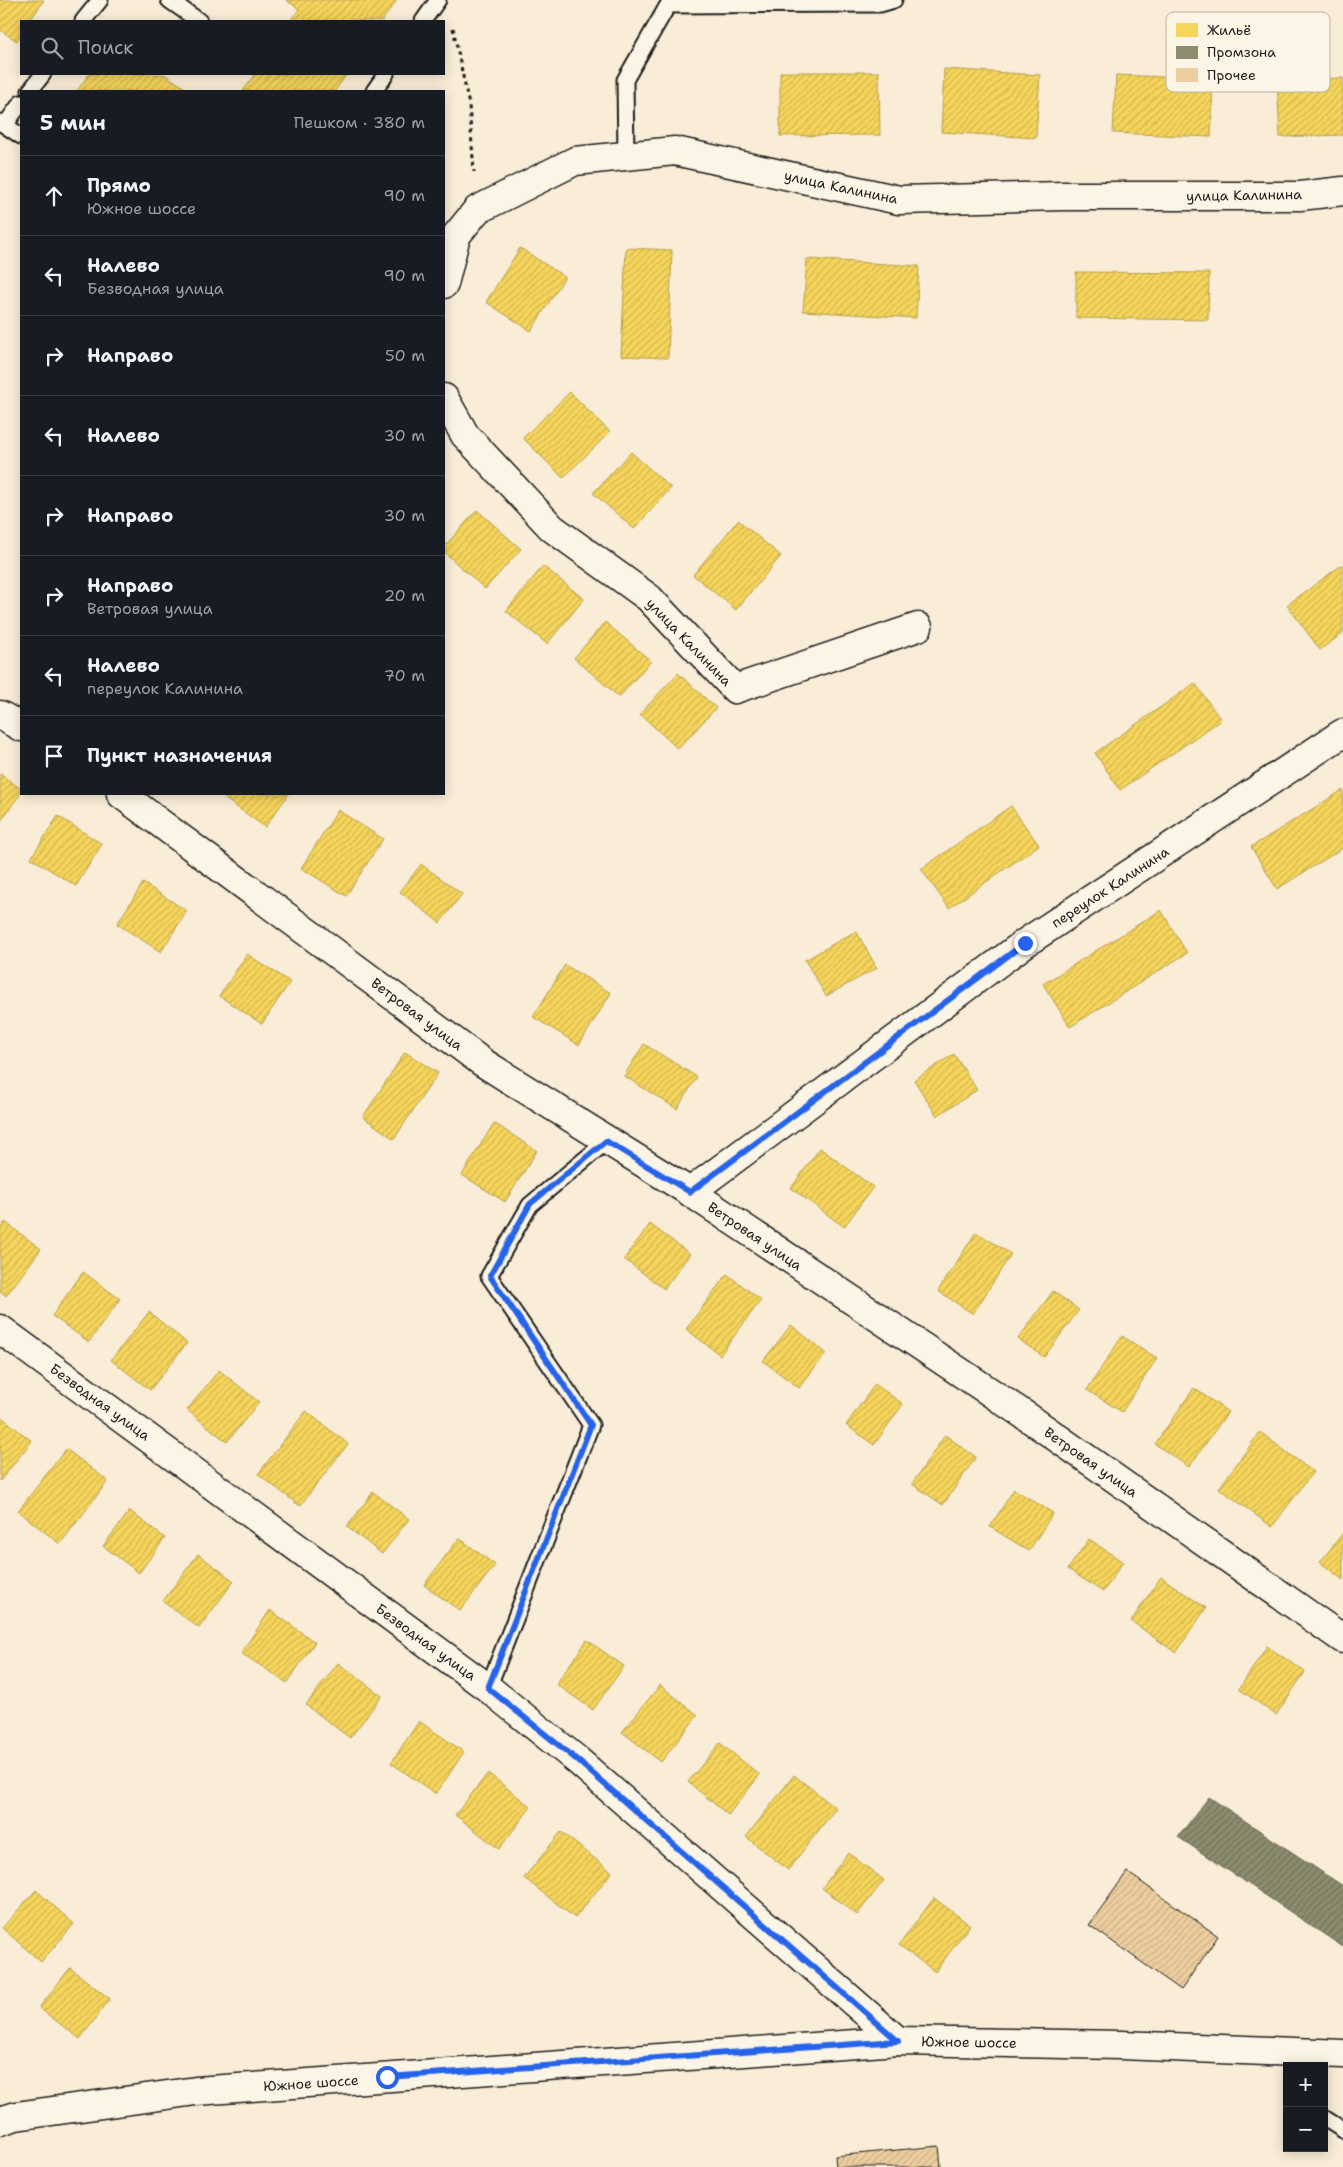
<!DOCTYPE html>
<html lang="ru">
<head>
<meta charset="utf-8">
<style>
	body { margin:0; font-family:"Shantell Sans",sans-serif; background:#20242c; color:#f1f3f6 }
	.controls { position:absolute; right:15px; bottom:15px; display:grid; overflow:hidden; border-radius:0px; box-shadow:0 2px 12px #0003 }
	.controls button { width:45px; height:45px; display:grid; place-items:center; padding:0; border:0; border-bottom:1px solid #363941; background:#171b24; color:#f1f3f6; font:25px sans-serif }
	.stop { position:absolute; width:15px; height:15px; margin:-11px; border:4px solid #2563eb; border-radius:50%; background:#fff }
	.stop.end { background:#2563eb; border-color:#fff; box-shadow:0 1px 5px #0008 }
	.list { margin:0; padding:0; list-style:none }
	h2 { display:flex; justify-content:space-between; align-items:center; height:65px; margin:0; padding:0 20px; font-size:21px }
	h2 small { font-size:16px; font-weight:400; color:#9ea1a6 }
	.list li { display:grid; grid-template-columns:32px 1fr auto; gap:15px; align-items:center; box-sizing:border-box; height:80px; padding:0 20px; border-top:1px solid #363941 }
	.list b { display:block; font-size:19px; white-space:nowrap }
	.list p { margin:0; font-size:16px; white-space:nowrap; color:#9ea1a6 }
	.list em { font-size:16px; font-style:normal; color:#9ea1a6 }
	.icon { flex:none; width:28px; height:28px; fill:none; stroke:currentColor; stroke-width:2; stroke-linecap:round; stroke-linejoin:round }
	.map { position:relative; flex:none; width:1343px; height:2167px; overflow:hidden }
	.search { position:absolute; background:#171b24; box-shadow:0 2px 12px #0003; left:20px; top:20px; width:425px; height:55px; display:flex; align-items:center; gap:12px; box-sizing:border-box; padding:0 18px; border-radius:0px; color:#9ea1a6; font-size:19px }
	.panel { position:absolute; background:#171b24; box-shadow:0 2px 12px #0003; left:20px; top:90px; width:425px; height:705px; border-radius:0px }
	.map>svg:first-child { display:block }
	.homes { fill:url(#homes-hatch); stroke:#b59e49 }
	.industry { fill:url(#industry-hatch); stroke:#6a6a55 }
	.building { fill:url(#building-hatch); stroke:#1c1c1c }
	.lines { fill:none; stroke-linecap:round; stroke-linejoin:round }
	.service-casing { stroke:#1c1c1c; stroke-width:19 }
	.minor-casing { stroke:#1c1c1c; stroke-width:31 }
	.tertiary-casing { stroke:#1c1c1c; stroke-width:31 }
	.path { stroke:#1c1c1c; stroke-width:3; stroke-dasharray:4 4; stroke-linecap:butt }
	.service { stroke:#fcf5e5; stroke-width:15 }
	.minor { stroke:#fcf5e5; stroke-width:28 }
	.tertiary { stroke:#fcf5e5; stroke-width:28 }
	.route { stroke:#2563eb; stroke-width:6 }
	.labels { text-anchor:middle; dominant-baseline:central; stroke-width:5; stroke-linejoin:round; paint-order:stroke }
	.street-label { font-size:14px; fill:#1c1c1c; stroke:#fcf5e5 }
	.key { fill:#fcf5e5; stroke:#b9b4a9; stroke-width:1 }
	.key-label { font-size:14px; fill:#1c1c1c }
</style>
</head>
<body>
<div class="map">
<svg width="1343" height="2167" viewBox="0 0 1343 2167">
	<defs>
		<pattern id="homes-hatch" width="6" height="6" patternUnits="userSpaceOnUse" patternTransform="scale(1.25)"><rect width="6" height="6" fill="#f6d55c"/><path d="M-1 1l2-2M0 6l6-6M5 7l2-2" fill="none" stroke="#d2b64f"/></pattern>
		<pattern id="industry-hatch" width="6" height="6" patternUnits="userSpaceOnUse" patternTransform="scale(1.25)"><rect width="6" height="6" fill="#8c8c6e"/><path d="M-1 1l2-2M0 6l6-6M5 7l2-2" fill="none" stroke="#72725a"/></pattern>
		<pattern id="building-hatch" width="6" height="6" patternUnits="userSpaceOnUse" patternTransform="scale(1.25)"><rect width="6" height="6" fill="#edce9f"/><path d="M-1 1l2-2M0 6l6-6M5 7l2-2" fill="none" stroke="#cbb088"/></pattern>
	</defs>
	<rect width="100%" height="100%" fill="#f9edd7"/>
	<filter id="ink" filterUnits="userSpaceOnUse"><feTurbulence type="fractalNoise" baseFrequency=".02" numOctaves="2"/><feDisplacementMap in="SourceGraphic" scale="10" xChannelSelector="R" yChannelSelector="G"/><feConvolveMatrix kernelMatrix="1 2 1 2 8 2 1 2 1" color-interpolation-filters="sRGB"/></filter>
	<g filter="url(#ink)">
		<g class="homes">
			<path d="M0,0H44L30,21H21V34L17,41L0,30Z"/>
			<path d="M286,0H397L382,21H290L299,9Z"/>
			<path d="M944,69L1040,75L1036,138L941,132Z"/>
			<path d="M780,72H879L880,135L780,136Z"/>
			<path d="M89,74H164L190,91H77Z"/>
			<path d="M255,74H347L335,91H243Z"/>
			<path d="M1116,75L1213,79L1211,137L1113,133Z"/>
			<path d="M1343,78V135L1280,137L1277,80Z"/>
			<path d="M520,248L565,277L531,331L486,302Z"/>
			<path d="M626,248L672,250L668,358L621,356Z"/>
			<path d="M807,259L919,266L916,318L803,311Z"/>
			<path d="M1076,272L1209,273L1208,320L1076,318Z"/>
			<path d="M570,392L610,432L563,478L523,438Z"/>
			<path d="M631,452L671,488L634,529L593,493Z"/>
			<path d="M477,510L521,549L485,589L444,552V547Z"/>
			<path d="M738,520L781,556L736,610L693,575Z"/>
			<path d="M1343,564V633L1320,650L1287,605Z"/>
			<path d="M543,566L584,599L547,644L506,611Z"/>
			<path d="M605,622L651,661L619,697L574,658Z"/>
			<path d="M678,673L716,708L678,749L640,714Z"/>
			<path d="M1195,683L1221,720L1120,790L1095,753Z"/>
			<path d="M0,774L21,789V793L0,822Z"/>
			<path d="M1343,790V848L1277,889L1251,847Z"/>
			<path d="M227,794H289L265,827L224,798Z"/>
			<path d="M1011,806L1039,845L949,908L921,869Z"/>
			<path d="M338,810L383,839L346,896L301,868Z"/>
			<path d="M58,816L102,844L76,886L31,858Z"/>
			<path d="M421,864L462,894L440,923L400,892Z"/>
			<path d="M143,883L187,911L161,952L117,924Z"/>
			<path d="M1161,910L1187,953L1070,1027L1043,984Z"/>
			<path d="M856,931L877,968L826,996L805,960Z"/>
			<path d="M247,954L290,982L262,1024L219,996Z"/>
			<path d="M565,965L611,993L579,1045L533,1017Z"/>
			<path d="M644,1044L697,1077L677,1109L624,1076Z"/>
			<path d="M405,1052L438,1073L394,1139L363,1117Z"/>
			<path d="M954,1054L977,1090L937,1116L914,1080Z"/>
			<path d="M494,1123L537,1151L505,1202L462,1175Z"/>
			<path d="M820,1148L873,1187L844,1227L791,1188Z"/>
			<path d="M5,1222L41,1249L6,1296L0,1291V1229Z"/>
			<path d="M650,1224L690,1254L664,1289L624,1259Z"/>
			<path d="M976,1232L1011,1254L973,1314L938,1291Z"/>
			<path d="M83,1272L120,1299L89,1342L52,1316Z"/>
			<path d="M727,1274L761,1300L720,1355L686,1329Z"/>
			<path d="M1053,1291L1079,1310L1044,1357L1018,1339Z"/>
			<path d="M149,1312L187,1343L150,1390L111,1360Z"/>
			<path d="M791,1325L826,1353L799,1388L763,1361Z"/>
			<path d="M1122,1336L1157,1358L1122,1412L1087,1390Z"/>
			<path d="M219,1370L259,1402L227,1442L187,1410Z"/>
			<path d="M875,1384L903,1404L874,1445L846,1425Z"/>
			<path d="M1194,1388L1228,1412L1189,1467L1155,1444Z"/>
			<path d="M306,1411L348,1444L300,1506L258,1474Z"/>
			<path d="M0,1416L32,1441L0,1481Z"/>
			<path d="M1260,1432L1313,1472L1272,1527L1219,1488Z"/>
			<path d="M945,1435L976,1457L943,1505L912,1484Z"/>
			<path d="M66,1449L108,1481L60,1544L18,1511Z"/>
			<path d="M1014,1489L1053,1513L1029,1551L990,1527Z"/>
			<path d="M373,1492L409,1519L382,1554L347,1527Z"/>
			<path d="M130,1511L165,1538L139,1573L103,1546Z"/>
			<path d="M1343,1533V1580L1320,1562Z"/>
			<path d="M459,1538L495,1565L460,1611L424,1585Z"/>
			<path d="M1089,1539L1123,1562L1103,1592L1068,1569Z"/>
			<path d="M198,1554L234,1581L199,1628L163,1601Z"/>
			<path d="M1161,1577L1206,1608L1176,1653L1131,1621Z"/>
			<path d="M270,1610L315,1642L287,1683L241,1653Z"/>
			<path d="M587,1640L624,1666L593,1710L556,1684Z"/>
			<path d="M1267,1646L1305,1672L1276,1715L1239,1689Z"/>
			<path d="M338,1663L382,1696L350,1738L306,1705Z"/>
			<path d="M660,1685L698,1715L661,1762L622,1732Z"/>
			<path d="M419,1721L464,1752L436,1794L391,1763Z"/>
			<path d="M720,1743L760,1775L728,1815L688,1782Z"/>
			<path d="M488,1773L531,1807L499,1849L455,1815Z"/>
			<path d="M794,1775L836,1808L788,1870L746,1837Z"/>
			<path d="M561,1832L612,1872L575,1918L524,1878Z"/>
			<path d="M848,1853L884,1880L857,1915L822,1888Z"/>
			<path d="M36,1890L74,1924L41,1962L2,1928Z"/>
			<path d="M934,1898L970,1925L935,1972L899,1945Z"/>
			<path d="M70,1968L110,1999L80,2039L39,2008Z"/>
		</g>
		<path class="industry" d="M1209,1797L1343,1886V1947L1178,1837Z"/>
		<g class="building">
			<path d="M1127,1872L1218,1936L1181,1990L1089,1925Z"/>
			<path d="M939,2146L941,2167H836L835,2156Z"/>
		</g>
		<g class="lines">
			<g class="service-casing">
				<g id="service">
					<path d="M169,0L199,21"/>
					<path d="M83,21L100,0"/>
					<path d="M423,21L438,0"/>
					<path d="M30,91L43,74"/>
					<path d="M374,91L386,74"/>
					<path d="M0,122L21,136"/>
					<path d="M5,125L21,103"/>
					<path d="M626,156L625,80L668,5L880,4L894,0"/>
					<path d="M488,1688L591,1425L489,1276L530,1205L607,1141"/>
					<path d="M1324,2118L1343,2130"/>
				</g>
			</g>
			<g class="minor-casing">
				<g id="minor">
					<path d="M444,256L455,237L477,210L575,161L675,151L899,200L1064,196H1300L1343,191"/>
					<path d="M444,284L455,240"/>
					<path d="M444,398L465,435L552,528L649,598L735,689L918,627"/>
					<path d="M0,715L21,727"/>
					<path d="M121,794L482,1062L690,1192L1029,1418L1343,1639"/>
					<path d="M690,1192L1025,943L1343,733"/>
					<path d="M0,1329L488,1688L577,1760L898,2041"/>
				</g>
			</g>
			<g class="tertiary-casing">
				<path id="tertiary" d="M0,2121L16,2116L196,2091L898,2041L1121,2045L1343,2054"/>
			</g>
			<path class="path" d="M453,28L469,105L474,172"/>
			<use href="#service" class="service"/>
			<use href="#minor" class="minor"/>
			<use href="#tertiary" class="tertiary"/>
		</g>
	</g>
	<g class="lines" filter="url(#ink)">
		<path class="route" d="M387,2077L898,2041L577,1760L488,1688L591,1425L490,1276L530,1204L606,1141L690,1192L1025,943"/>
	</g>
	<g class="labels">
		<g class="street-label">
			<text transform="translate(841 187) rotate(12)">улица Калинина</text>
			<text transform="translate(1244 195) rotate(-1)">улица Калинина</text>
			<text transform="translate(689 642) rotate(46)">улица Калинина</text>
			<text transform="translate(1110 887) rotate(-33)">переулок Калинина</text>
			<text transform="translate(417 1014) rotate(37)">Ветровая улица</text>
			<text transform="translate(755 1236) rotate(34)">Ветровая улица</text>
			<text transform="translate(100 1402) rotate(36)">Безводная улица</text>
			<text transform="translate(1091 1462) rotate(35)">Ветровая улица</text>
			<text transform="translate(426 1642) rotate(36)">Безводная улица</text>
			<text transform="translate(969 2042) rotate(1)">Южное шоссе</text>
			<text transform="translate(311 2083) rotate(-4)">Южное шоссе</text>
		</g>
	</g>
	<rect x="1166" y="12" width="164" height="80" rx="8" class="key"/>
	<rect x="1176" y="23" width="22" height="14" fill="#f6d55c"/>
	<rect x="1176" y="46" width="22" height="13" fill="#8c8c6e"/>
	<rect x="1176" y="68" width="22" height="14" fill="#edce9f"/>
	<g class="key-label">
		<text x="1207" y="35">Жильё</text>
		<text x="1207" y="57">Промзона</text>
		<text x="1207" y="80">Прочее</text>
	</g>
</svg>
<div class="controls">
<button>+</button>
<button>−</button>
</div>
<div class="stop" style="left:387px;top:2077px"></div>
<div class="stop end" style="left:1025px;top:943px"></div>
<div class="search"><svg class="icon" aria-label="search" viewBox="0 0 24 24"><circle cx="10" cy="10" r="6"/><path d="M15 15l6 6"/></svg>Поиск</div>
<section class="panel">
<h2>5 мин<small>Пешком · 380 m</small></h2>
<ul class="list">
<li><svg class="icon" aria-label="ahead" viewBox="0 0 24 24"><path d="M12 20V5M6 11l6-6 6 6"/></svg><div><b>Прямо</b><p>Южное шоссе</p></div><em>90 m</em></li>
<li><svg class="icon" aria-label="left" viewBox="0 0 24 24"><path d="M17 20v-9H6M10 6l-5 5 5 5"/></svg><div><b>Налево</b><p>Безводная улица</p></div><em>90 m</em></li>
<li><svg class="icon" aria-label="right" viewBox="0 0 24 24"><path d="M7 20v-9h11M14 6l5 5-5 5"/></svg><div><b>Направо</b></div><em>50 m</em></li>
<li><svg class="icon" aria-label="left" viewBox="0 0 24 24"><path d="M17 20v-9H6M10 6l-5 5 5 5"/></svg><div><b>Налево</b></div><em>30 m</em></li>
<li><svg class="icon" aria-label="right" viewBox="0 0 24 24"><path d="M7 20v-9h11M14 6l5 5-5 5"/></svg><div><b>Направо</b></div><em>30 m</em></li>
<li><svg class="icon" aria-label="right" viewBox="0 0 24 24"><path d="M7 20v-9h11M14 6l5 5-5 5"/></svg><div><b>Направо</b><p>Ветровая улица</p></div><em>20 m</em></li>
<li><svg class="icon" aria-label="left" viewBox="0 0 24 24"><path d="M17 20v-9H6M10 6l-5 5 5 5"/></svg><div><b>Налево</b><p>переулок Калинина</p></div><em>70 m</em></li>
<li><svg class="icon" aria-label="arrive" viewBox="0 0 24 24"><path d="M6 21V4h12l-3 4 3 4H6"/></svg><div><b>Пункт назначения</b></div></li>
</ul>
</section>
</div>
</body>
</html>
